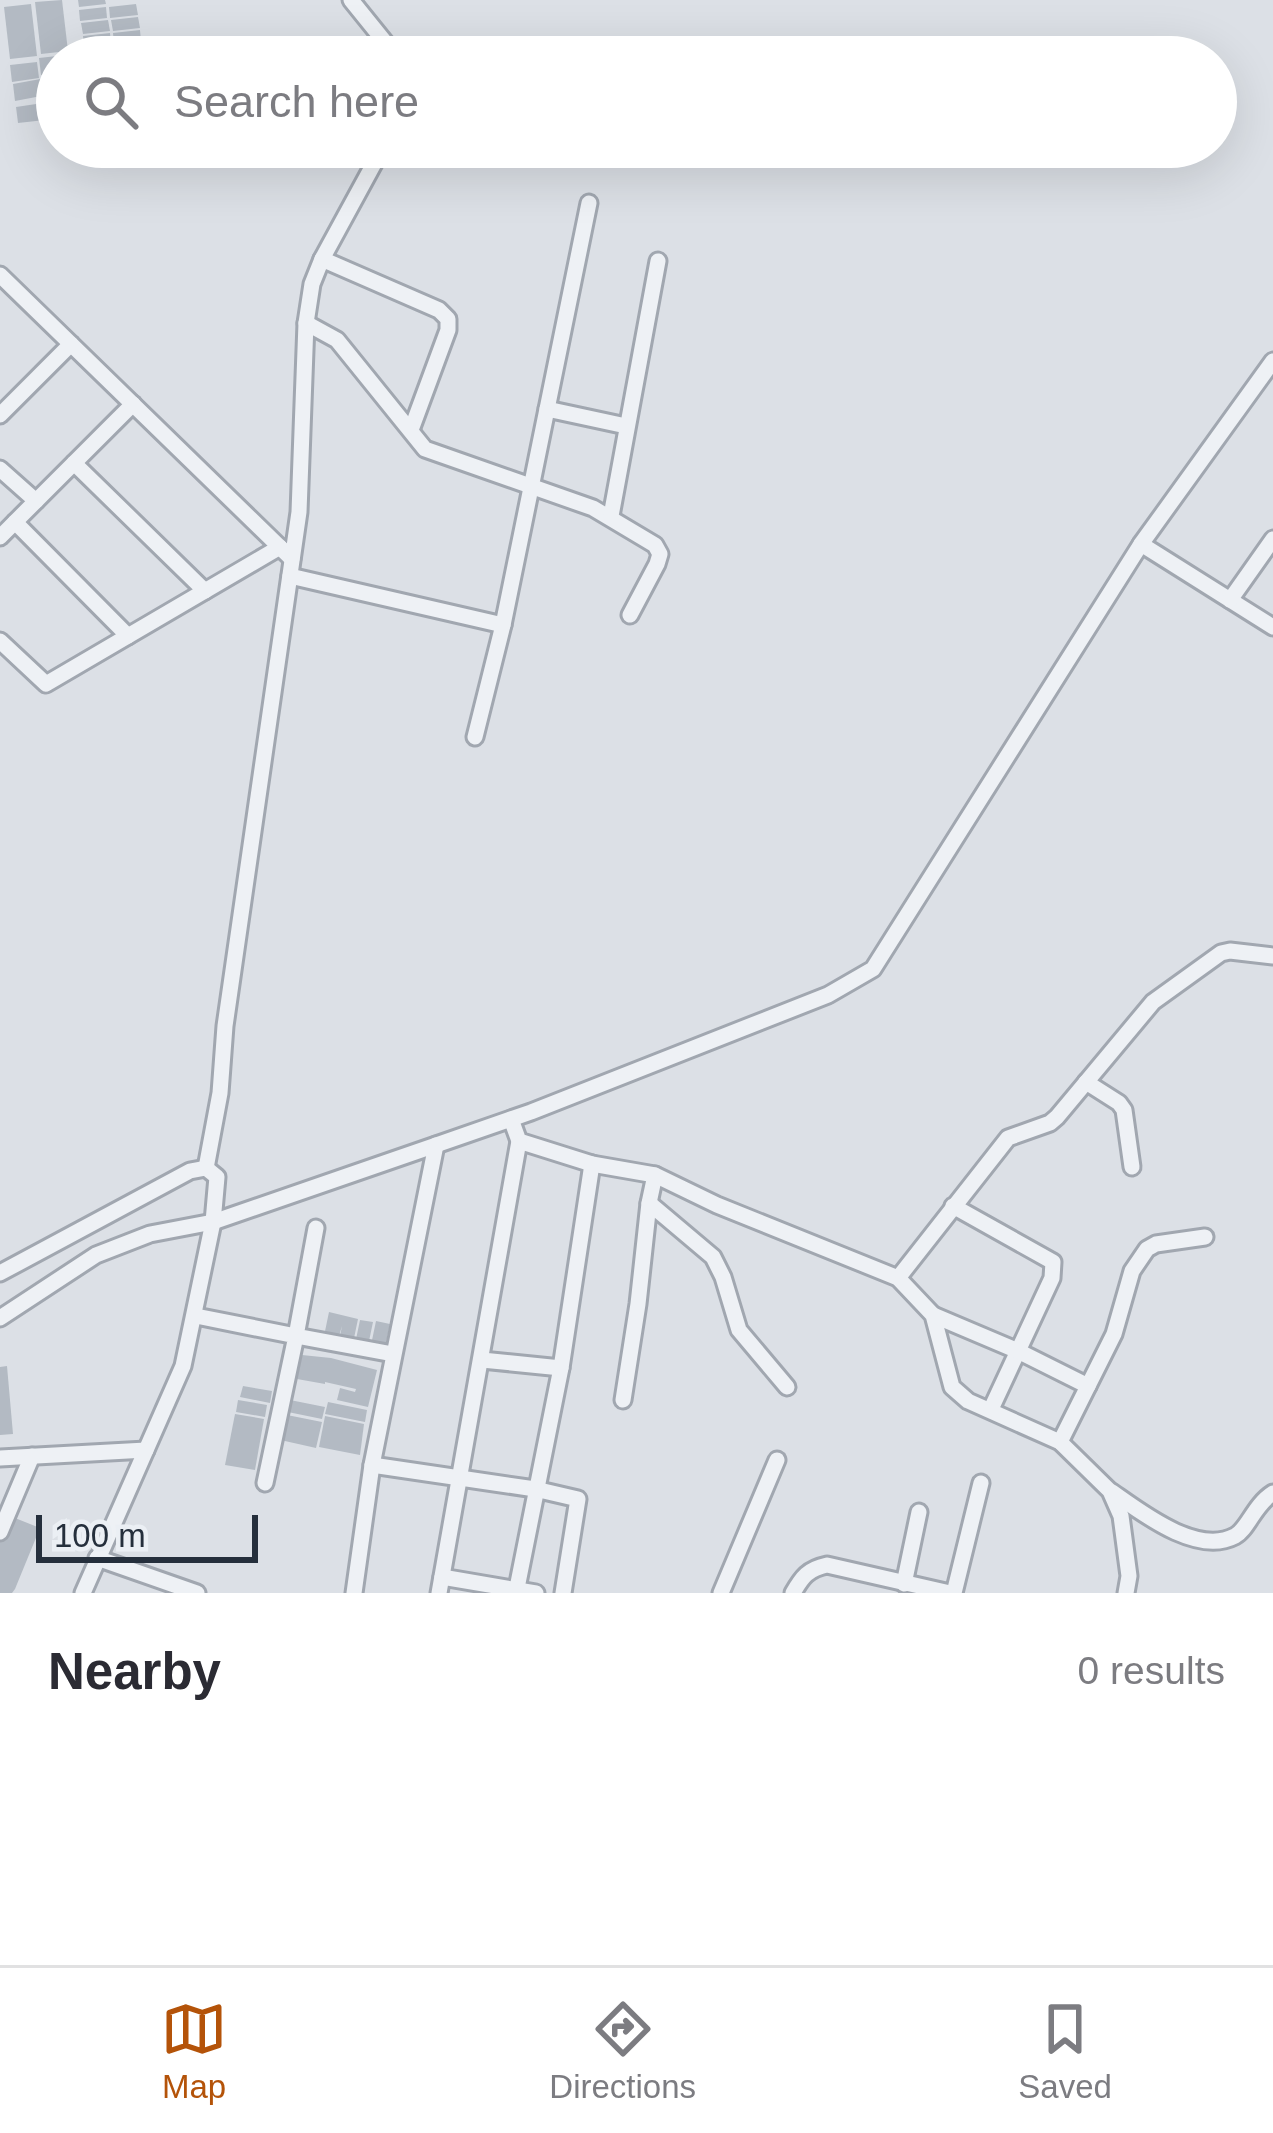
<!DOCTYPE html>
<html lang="en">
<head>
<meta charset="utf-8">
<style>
	body { margin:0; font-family:Arial,sans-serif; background:#f2f2f3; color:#2b2b33 }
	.scale { position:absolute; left:36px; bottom:30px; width:222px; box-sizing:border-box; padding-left:12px; border:6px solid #252f3c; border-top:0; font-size:33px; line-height:42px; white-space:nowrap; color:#252f3c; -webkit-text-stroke:9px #ebeff4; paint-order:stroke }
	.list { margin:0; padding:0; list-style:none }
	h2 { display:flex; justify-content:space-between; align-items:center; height:156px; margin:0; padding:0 48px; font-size:51px }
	h2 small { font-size:39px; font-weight:400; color:#7c7c81 }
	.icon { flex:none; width:66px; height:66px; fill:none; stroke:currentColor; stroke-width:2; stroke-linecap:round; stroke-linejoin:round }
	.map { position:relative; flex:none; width:1273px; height:1593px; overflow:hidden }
	.search { position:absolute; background:#fff; box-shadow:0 12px 48px #0002; left:36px; right:36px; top:36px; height:132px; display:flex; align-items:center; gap:30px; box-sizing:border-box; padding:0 42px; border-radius:66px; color:#7c7c81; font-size:45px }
	.sheet { height:372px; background:#fff }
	nav { display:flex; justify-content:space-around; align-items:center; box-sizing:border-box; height:168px; border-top:3px solid #e1e1e2; background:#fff; font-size:33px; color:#7c7c81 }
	nav a { display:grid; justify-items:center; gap:6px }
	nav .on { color:#b45309 }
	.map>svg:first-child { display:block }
	.building { fill:#b3bac3 }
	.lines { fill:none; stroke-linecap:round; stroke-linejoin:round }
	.minor-casing { stroke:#a1a7b0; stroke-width:21 }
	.minor { stroke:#eef1f5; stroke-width:15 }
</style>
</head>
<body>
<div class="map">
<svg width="1273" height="1593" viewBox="0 0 1273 1593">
	<rect width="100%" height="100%" fill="#dce0e6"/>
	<g class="building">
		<path d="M62,0L68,51L41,54L35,2Z"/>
		<path d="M78,0H105L106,4L79,7Z"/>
		<path d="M31,4L37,56L10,59L4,7Z"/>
		<path d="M136,4L138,15L110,18L109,7Z"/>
		<path d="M106,7L107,18L80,21L79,10Z"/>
		<path d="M138,17L140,28L113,31L111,20Z"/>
		<path d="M108,20L110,31L83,34L81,23Z"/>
		<path d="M140,30L141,41L114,44L113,33Z"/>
		<path d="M110,33L111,44L84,47L83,36Z"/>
		<path d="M140,45L141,56L114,57L113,49Z"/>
		<path d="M57,56V73L41,75L39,58Z"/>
		<path d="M37,62L39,78L12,82L10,65Z"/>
		<path d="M57,76V93L15,101L13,84Z"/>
		<path d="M43,103L45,120L18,123L16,107Z"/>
		<path d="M329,1312L358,1319L353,1343L339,1341L342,1326L338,1339L324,1336Z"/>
		<path d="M360,1320L373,1322L368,1346L355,1344Z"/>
		<path d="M376,1321L390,1324L385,1348L371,1345Z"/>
		<path d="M302,1355L331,1358L377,1370L368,1407L337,1400L340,1388L355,1392L356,1389L325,1382V1384L297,1379Z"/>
		<path d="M7,1366L13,1434L0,1435V1367Z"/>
		<path d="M243,1386L272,1391L270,1403L240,1397Z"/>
		<path d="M285,1399L325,1407L322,1419L283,1411Z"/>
		<path d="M238,1400L267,1405L265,1417L236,1412Z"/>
		<path d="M328,1402L367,1410L365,1422L325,1414Z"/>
		<path d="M235,1414L264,1419L255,1470L225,1465Z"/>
		<path d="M282,1414L322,1422L316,1448L276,1439Z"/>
		<path d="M325,1416L364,1424L360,1455L319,1447Z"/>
		<path d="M10,1516L40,1528L15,1589L12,1593H0V1542Z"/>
	</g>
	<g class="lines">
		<g class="minor-casing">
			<g id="minor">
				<path d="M351,0L397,57"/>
				<path d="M322,259L439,310L448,319V330L411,430"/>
				<path d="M0,275L292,559"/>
				<path d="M306,323L337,340L425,449L593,508L655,545L660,554L657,564L630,615"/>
				<path d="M547,409L626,426"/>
				<path d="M0,415L71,344"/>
				<path d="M74,463L205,591"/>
				<path d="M0,469L36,501"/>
				<path d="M611,516L658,261"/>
				<path d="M15,522L128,636"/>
				<path d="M0,537L133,404"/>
				<path d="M1141,544L1273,627"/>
				<path d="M290,576L503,625"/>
				<path d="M1230,600L1273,539"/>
				<path d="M0,641L46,684L280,547"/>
				<path d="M475,737L503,625L589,203"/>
				<path d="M1086,1082L1119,1103L1124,1110L1132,1167"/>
				<path d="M511,1119L519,1141L592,1164L655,1175L717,1205L898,1278L933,1315L952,1387L968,1401L1060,1442L1110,1491L1121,1516L1129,1576L1126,1593"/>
				<path d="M206,1168L220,1093L225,1026L299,512L306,323L312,284L322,259L383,147"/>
				<path d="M649,1203L713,1257L723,1277L739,1330L787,1387"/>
				<path d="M953,1206L1053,1262L1052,1278L991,1409"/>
				<path d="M316,1228L296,1336L393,1354"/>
				<path d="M0,1273L190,1171L206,1168L217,1177L213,1222L183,1366L83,1593"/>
				<path d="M898,1278L1008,1138L1050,1123L1057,1117L1153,1002L1221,953L1230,951L1273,956"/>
				<path d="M933,1315L1018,1351L1088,1386"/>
				<path d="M196,1316L296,1336L265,1483"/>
				<path d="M0,1318L96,1255L150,1234L213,1222L436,1145L531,1112L828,995L873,969L1141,544L1273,361"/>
				<path d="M482,1360L561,1368"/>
				<path d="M623,1400L638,1304L649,1203L655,1175"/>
				<path d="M1060,1442L1114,1334L1132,1271L1147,1249L1156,1244L1205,1237"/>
				<path d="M0,1458L146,1450"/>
				<path d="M372,1465L535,1489L578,1499L563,1593"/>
				<path d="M1112,1492C1142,1513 1197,1556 1235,1536C1248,1529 1254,1505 1273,1493"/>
				<path d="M0,1532L32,1456"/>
				<path d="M97,1558L197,1593"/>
				<path d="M442,1577L536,1593"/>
				<path d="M904,1584L919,1512"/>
				<path d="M354,1593L372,1465L436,1145"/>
				<path d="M439,1593L519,1141"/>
				<path d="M516,1593L561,1368L592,1164"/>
				<path d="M721,1593L777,1460"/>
				<path d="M793,1593C802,1577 808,1569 827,1565L950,1593"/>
				<path d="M954,1593L981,1483"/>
			</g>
		</g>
		<use href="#minor" class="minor"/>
	</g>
</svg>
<div class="scale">100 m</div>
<div class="search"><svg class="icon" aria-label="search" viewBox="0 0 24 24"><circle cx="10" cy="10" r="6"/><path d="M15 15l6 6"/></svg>Search here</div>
</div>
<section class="sheet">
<h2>Nearby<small>0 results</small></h2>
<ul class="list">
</ul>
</section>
<nav>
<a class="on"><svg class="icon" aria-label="map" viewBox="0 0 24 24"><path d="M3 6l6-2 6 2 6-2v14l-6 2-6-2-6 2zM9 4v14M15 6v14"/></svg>Map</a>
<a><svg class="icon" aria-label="directions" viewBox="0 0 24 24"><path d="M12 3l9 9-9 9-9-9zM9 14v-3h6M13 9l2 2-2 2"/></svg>Directions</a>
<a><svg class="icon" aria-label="saved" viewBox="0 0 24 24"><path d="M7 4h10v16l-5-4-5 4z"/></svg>Saved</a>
</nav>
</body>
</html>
